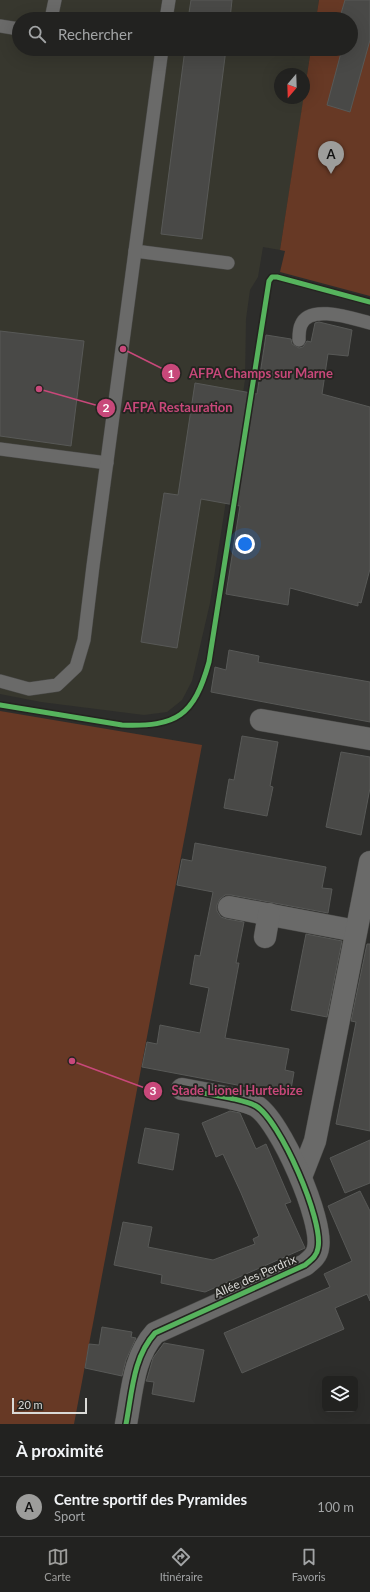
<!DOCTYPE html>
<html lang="fr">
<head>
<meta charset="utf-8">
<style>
	body { margin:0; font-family:Lato,sans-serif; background:#2a2a29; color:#f1f3f6 }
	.controls { position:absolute; right:12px; bottom:12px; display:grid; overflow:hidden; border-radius:6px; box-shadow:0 4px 16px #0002 }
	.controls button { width:36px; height:36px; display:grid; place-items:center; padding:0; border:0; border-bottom:1px solid #3f3f3e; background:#222220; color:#f1f3f6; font:20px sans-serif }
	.compass { position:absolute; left:274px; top:68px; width:36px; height:36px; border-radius:50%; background:#222220; box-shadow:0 4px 16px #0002; rotate:199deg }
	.scale { position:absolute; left:12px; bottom:10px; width:75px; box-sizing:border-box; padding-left:4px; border:2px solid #dadad7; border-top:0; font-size:11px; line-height:14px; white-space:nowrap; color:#dadad7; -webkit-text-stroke:3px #242420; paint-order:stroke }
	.you { position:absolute; left:245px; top:544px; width:14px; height:14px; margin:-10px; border:3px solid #fff; border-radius:50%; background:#1a73e8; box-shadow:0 0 0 6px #1a73e833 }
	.badge { display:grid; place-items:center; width:26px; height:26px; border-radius:50%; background:#9d9d9b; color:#111; font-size:13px; font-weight:700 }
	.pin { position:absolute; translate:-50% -33px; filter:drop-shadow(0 1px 2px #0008) }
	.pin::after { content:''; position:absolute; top:21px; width:14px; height:12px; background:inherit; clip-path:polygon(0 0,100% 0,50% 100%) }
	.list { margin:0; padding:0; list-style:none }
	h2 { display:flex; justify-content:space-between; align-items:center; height:52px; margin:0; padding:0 16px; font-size:17px }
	h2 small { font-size:13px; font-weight:400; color:#a2a4a5 }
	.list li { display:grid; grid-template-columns:26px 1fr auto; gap:12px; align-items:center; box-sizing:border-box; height:60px; padding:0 16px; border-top:1px solid #3f3f3e }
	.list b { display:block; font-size:15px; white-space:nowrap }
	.list p { margin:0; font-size:13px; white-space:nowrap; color:#a2a4a5 }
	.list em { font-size:13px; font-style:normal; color:#a2a4a5 }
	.icon { flex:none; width:22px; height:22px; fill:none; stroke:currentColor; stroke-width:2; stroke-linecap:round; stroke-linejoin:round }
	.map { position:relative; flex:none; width:370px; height:1424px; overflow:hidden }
	.search { position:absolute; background:#222220; box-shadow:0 4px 16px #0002; left:12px; right:12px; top:12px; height:44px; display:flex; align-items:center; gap:10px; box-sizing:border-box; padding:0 14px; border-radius:22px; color:#a2a4a5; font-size:15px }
	.sheet { height:112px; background:#222220 }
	nav { display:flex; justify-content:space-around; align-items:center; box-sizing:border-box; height:56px; border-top:1px solid #3f3f3e; background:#222220; font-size:11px; color:#a2a4a5 }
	nav a { display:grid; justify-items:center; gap:2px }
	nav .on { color:#9d9d9b }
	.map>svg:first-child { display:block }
	.built { fill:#37372e }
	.green { fill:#673925 }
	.building { fill:#494947; stroke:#585957 }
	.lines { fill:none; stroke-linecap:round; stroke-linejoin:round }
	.lane-casing { stroke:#494947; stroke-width:14 }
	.street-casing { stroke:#494947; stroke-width:23 }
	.lane { stroke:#6a6a69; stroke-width:13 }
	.street { stroke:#6a6a69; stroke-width:22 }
	.cycleway-casing { stroke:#242420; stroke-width:8 }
	.cycleway { stroke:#56b35d; stroke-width:5 }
	.labels { text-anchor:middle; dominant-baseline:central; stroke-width:3.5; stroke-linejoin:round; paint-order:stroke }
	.street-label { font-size:12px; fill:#dadad7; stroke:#242420 }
	.leader { fill:none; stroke:#c8487a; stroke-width:1.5 }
	.callout-dot { fill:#c8487a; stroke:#242420; stroke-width:1.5 }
	.mark-label { font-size:12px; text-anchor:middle; font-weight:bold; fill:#fff }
	.callout-label { font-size:13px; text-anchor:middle; font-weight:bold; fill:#c8487a; stroke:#242420; stroke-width:3.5; stroke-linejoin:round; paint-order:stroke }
</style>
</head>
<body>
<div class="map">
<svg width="370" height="1424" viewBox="0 0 370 1424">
	<rect width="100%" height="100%" fill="#2d2d2b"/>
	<path class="built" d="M0,0H319L316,19H19V49H311L304,95V74H280V98H304L280,250L263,247L258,277L250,290L246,319L245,380L210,603L192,681L182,700L167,712L144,715L41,702L0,694Z"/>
	<g class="green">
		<path d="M319,0H370V296L280,272L285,251L280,250L311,49H351V19H316Z"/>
		<path d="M0,711L202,745L74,1424H0Z"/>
	</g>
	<g class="building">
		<path d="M191,0H232L230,19H188Z"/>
		<path d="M345,0H370V40L350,112L327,105L342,49H351V19L340,17Z"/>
		<path d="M185,49H226L202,239L161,234Z"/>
		<path d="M319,322L352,330L348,356L328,354L322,394L370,407V569L361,603L358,602V606L290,588L288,605L226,594L240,506L201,499L177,648L141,642L164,493L178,495L195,383L257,394L266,335L291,339L292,344L299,348L303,347L307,341L311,342L315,323Z"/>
		<path d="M0,331L84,341L71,446L0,436Z"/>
		<path d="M229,650L259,656L258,662L370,682V722L211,692L215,667L226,670Z"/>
		<path d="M242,736L278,742L270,786L273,787L267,816L224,808L229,779L234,780Z"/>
		<path d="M341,752L370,757V788L361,835L326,827Z"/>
		<path d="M195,843L326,867L322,888L332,889L328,913L231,895H225L220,899L217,905V911L221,917L227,919L244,922L236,963H239L225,1038L289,1049L285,1070L294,1072L290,1095L142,1067L147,1042L157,1044L160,1025L200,1033L209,988L190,984L195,955L200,956L213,892L177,885L182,859L192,861Z"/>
		<path d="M306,934L342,941L327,1017L291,1010Z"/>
		<path d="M367,944H370V1131L336,1124L356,1022L351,1021Z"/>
		<path d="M230,1111L240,1113L256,1149L266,1144L291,1202L285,1204L305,1248L205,1292L161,1283L162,1275L114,1265L123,1222L152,1227L148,1247L213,1260L255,1244L253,1239L259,1236L241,1193L223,1154L216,1157L202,1123Z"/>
		<path d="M145,1128L179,1134L173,1170L138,1163Z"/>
		<path d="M370,1140V1183L345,1193L330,1158Z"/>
		<path d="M360,1191L370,1211V1301L367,1294L335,1308L344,1329L242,1373L224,1333L330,1287L324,1274L352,1261L328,1206Z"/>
		<path d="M102,1327L132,1332L131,1337L136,1338L126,1360L122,1376L85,1368L89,1344L99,1345Z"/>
		<path d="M164,1343L204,1350L194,1402L152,1394L154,1382L146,1381L147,1379L153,1358Z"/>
	</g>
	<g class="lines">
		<g class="lane-casing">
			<g id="lane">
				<path d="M51,19L55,0"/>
				<path d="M166,19L169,0"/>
				<path d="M0,26L19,29"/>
				<path d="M135,251L228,263"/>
				<path d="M299,340C299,335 299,329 301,325C309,303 354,319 370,323"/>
				<path d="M0,449L107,463"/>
				<path d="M0,681L29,689L57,685L76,667L84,640L93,566L162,49"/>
			</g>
		</g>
		<g class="street-casing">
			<g id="street">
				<path d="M261,720L370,739"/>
				<path d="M229,907L356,931"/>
				<path d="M265,937L269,914"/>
				<path d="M301,1177L315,1141L370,862"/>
				<path d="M126,1424C132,1393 133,1357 155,1333L305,1265C311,1260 317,1256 318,1248C324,1221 280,1120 256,1106C249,1102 238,1100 230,1098C214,1095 198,1092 182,1089"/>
			</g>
		</g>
		<use href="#lane" class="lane"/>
		<use href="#street" class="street"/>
		<g class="cycleway-casing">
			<g id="cycleway">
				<path d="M0,705L122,725C177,727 194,716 209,662L269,281L272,277H277L370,302"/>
				<path d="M126,1424C132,1393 133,1357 155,1333L305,1265C311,1260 317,1256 318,1248C324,1221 280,1120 256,1106C249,1102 238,1100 230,1098C214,1095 198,1092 182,1089"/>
			</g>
		</g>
		<use href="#cycleway" class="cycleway"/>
	</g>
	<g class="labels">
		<g class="street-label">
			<text transform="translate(255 1276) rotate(-24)">Allée des Perdrix</text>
		</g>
	</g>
	<path class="leader" d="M123 349L171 373M39 389L106 408M72 1061L153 1091"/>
	<g class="callout-dot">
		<circle cx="123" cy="349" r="4"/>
		<circle cx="39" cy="389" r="4"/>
		<circle cx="72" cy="1061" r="4"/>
		<circle cx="171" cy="373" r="10"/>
		<circle cx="106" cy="408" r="10"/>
		<circle cx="153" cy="1091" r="10"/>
	</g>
	<g class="mark-label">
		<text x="171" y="378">1</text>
		<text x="106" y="412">2</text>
		<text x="153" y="1095">3</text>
	</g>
	<g class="callout-label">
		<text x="261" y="378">AFPA Champs sur Marne</text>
		<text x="178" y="412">AFPA Restauration</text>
		<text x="237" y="1095">Stade Lionel Hurtebize</text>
	</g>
</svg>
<div class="controls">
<button><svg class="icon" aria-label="layers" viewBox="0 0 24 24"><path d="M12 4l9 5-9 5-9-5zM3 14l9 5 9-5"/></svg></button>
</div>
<svg class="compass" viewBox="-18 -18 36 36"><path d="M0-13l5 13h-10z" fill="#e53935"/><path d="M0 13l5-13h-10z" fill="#a2a4a5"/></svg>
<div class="scale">20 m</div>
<div class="you"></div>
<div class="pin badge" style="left:331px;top:174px">A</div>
<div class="search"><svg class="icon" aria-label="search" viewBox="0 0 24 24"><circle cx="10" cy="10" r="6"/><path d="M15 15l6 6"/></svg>Rechercher</div>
</div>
<section class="sheet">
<h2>À proximité<small></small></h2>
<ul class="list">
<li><span class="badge">A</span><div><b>Centre sportif des Pyramides</b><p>Sport</p></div><em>100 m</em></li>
</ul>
</section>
<nav>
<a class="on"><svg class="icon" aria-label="map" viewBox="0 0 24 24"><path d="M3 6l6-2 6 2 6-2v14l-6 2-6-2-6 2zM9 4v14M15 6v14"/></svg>Carte</a>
<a><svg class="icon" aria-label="directions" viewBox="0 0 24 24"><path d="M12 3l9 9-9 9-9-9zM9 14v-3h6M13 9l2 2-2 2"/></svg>Itinéraire</a>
<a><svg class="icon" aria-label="saved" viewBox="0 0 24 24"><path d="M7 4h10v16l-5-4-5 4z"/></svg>Favoris</a>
</nav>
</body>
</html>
